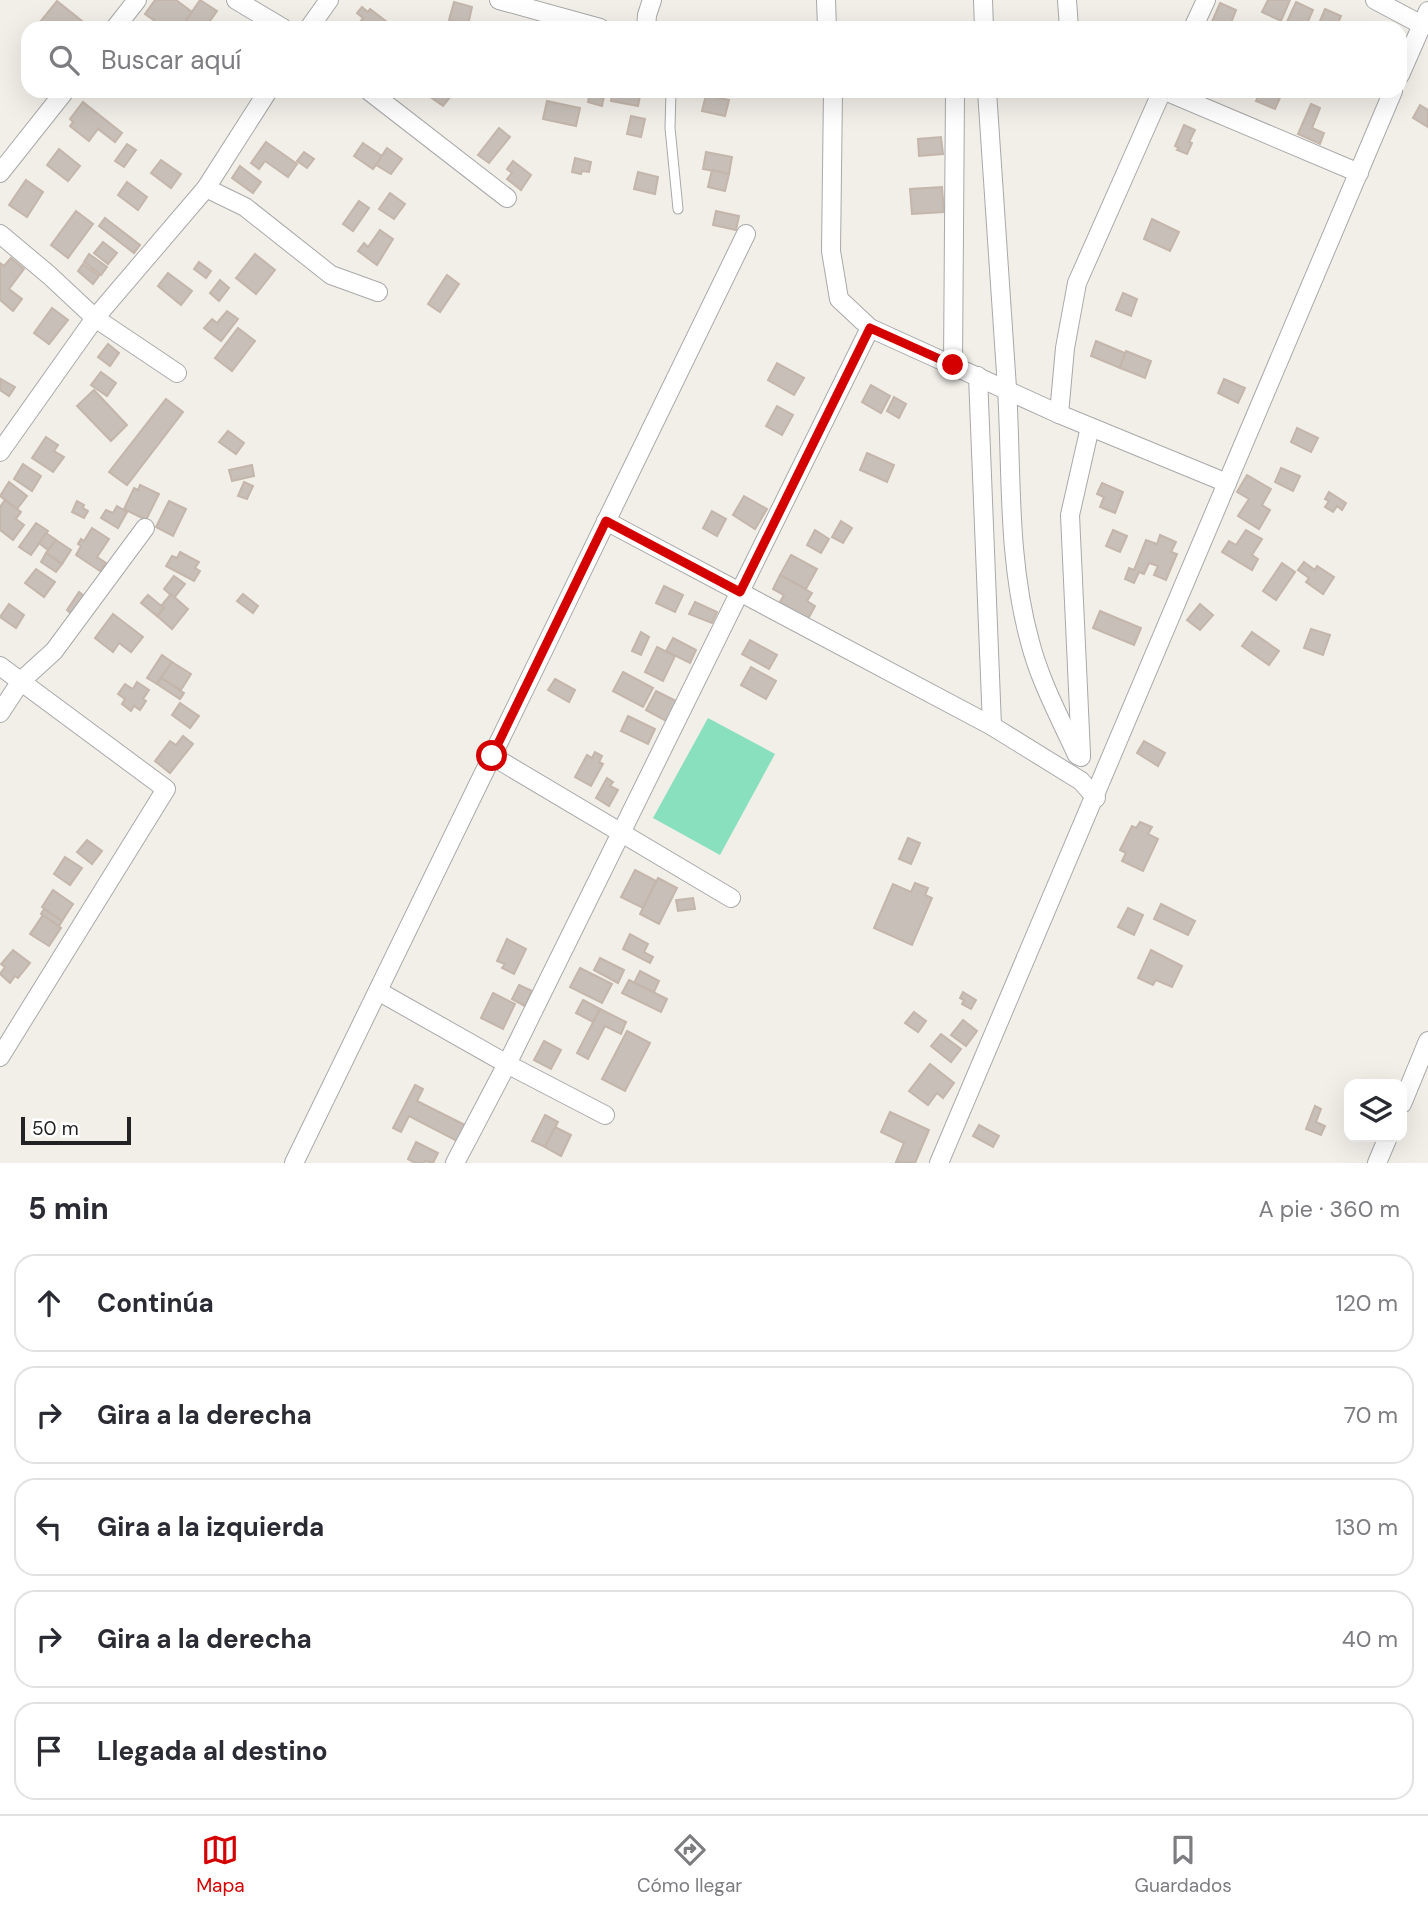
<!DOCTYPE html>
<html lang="es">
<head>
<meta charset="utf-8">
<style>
	body { margin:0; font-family:"DM Sans",sans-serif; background:#f7f7f7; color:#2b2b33 }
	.controls { position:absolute; right:21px; bottom:21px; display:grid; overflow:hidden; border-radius:14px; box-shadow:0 7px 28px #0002 }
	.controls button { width:63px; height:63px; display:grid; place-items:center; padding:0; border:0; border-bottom:2px solid #e1e1e2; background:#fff; color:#2b2b33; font:35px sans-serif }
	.scale { position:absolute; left:21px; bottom:18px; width:110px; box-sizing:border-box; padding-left:7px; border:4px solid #222; border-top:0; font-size:19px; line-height:24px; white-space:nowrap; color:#222; -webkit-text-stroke:5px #fff; paint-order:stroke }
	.stop { position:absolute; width:21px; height:21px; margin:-16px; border:5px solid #d40000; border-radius:50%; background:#fff }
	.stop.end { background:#d40000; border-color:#fff; box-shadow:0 2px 7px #0008 }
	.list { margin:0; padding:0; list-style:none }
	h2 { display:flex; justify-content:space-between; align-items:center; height:91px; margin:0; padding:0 28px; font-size:30px }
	h2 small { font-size:23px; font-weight:400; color:#7c7c81 }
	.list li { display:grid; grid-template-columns:46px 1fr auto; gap:21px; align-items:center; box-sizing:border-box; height:98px; margin:0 14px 14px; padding:0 14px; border:2px solid #e1e1e2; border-radius:21px }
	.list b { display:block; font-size:26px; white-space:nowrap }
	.list em { font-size:23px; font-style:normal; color:#7c7c81 }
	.icon { flex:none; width:38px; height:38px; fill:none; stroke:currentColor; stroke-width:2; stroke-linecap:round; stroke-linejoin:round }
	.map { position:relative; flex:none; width:1428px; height:1163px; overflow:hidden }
	.search { position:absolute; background:#fff; box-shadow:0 7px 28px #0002; left:21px; right:21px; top:21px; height:77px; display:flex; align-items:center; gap:18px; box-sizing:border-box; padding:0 24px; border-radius:21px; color:#7c7c81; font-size:26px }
	.sheet { height:651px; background:#fff }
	nav { display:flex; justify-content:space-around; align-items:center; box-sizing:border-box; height:98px; border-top:2px solid #e1e1e2; background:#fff; font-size:19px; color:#7c7c81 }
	nav a { display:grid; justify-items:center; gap:4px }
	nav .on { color:#d40000 }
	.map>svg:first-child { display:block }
	.pitch { fill:#88e0be }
	.building { fill:#c7bfb8; stroke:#c4b6ab; stroke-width:2 }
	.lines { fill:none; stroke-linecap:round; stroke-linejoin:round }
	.service-casing { stroke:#a9a9a9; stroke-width:11 }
	.minor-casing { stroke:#a9a9a9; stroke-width:20 }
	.service { stroke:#fff; stroke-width:9 }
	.minor { stroke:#fff; stroke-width:18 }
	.route { stroke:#d40000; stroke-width:9 }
</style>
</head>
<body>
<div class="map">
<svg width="1428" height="1163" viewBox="0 0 1428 1163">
	<rect width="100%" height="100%" fill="#f2efe9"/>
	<path class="pitch" d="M708,718L775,754L720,855L653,818Z"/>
	<g class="building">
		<path d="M155,0H176L192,12L181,28H165L145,14Z"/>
		<path d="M200,0L217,11L205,28H181Z"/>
		<path d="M1268,0H1290L1281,21L1262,12Z"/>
		<path d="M57,1L82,21L76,28H48L40,22Z"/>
		<path d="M454,2L472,7L468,25L449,20Z"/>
		<path d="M1296,2L1313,10L1305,28H1295L1286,24Z"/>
		<path d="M1220,3L1236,10L1229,28L1212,22Z"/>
		<path d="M362,7L368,12L370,9L387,22L383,28H355L363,18L357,13Z"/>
		<path d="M1325,9L1341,16L1336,28H1317Z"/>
		<path d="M433,91H455L443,106L429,96Z"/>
		<path d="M613,91H641L638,106L611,101Z"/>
		<path d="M1261,91H1283L1275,109L1256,101Z"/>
		<path d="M590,93L604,96L602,106L588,102Z"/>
		<path d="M706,95L729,100L725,116L702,111Z"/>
		<path d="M547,101L580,108L576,126L543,119Z"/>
		<path d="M83,102L122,133L115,142L98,129L89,141L70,126L73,122L70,119Z"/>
		<path d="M1311,104L1320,108L1312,128L1324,133L1320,144L1298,134Z"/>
		<path d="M1420,105L1428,110V127L1413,118Z"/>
		<path d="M631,116L645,119L641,137L627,134Z"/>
		<path d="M1184,125L1195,130L1189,142L1192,143L1187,154L1177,150L1179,148L1175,146Z"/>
		<path d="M499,128L510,137L489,163L478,155Z"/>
		<path d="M941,137L943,154L919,156L918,139Z"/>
		<path d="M266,142L297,164L288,177L265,161L259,169L251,163Z"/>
		<path d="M363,143L382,156L373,169L354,156Z"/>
		<path d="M127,144L136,150L124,167L115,161Z"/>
		<path d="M387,148L402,159L391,174L376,165Z"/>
		<path d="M59,149L80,166L68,181L47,165Z"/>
		<path d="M304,152L314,159L307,168L297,161Z"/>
		<path d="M706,152L732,157L729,174L703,169Z"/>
		<path d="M575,158L591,162L589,172L582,171L581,174L572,172Z"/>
		<path d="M161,160L181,174L171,188L151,173Z"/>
		<path d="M513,161L531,175L521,190L507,179L512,173L507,169Z"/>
		<path d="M240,166L261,182L253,193L232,178Z"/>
		<path d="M712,170L729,174L725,191L708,187Z"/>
		<path d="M638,172L658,177L655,194L634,189Z"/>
		<path d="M26,180L43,192L27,217L9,205Z"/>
		<path d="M127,182L147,197L138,210L118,195Z"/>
		<path d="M942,187L944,212L912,214L910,189Z"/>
		<path d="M390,193L405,204L394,219L379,209Z"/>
		<path d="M359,201L369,208L353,231L343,224Z"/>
		<path d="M76,211L93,224L68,258L51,245Z"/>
		<path d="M716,211L739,216L736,230L713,225Z"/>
		<path d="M105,218L140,245L134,253L99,226Z"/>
		<path d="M1152,219L1179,232L1170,251L1144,239Z"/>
		<path d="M380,230L393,239L377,265L358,251L364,243L368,247Z"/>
		<path d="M103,242L117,253L108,264L94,253Z"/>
		<path d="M89,254L107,267L101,275L84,262Z"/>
		<path d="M255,254L275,270L256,294L236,278Z"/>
		<path d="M11,258L24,269L9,289L22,299L13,311L0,300V263L4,266Z"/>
		<path d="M199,262L211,271L206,278L194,269Z"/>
		<path d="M83,264L99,276L93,284L78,271Z"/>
		<path d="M168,273L192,291L181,305L158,286Z"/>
		<path d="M447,275L459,284L440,312L428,304Z"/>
		<path d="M220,280L229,288L219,301L210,293Z"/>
		<path d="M1123,293L1137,299L1131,316L1116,310Z"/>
		<path d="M52,308L68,320L49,344L34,333Z"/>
		<path d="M227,311L238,319L221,341L204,328L212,319L217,323Z"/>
		<path d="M238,328L255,341L232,371L215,358Z"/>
		<path d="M1096,341L1125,353L1120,368L1091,356Z"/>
		<path d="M108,344L119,353L110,366L98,357Z"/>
		<path d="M1126,351L1151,361L1145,378L1120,368Z"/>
		<path d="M777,363L804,378L794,395L768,380Z"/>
		<path d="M101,372L116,383L107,396L91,385Z"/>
		<path d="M1,379L15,387L9,396L0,390Z"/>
		<path d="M1224,379L1245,388L1238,403L1218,393Z"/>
		<path d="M871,385L890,396L881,413L862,402Z"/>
		<path d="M94,390L127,425L111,441L77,406Z"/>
		<path d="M894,397L906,404L899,418L887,411Z"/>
		<path d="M166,399L183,412L127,485L109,472Z"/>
		<path d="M777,406L793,415L782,435L766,426Z"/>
		<path d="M1297,428L1318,438L1311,452L1291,442Z"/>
		<path d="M228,431L244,443L236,454L219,442Z"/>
		<path d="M46,437L58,445L54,451L64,457L53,472L32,458Z"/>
		<path d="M867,453L894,465L887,482L860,470Z"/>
		<path d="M23,464L41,476L32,491L14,479Z"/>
		<path d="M252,465L254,476L232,481L229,470Z"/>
		<path d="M1281,468L1300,476L1293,491L1275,482Z"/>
		<path d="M1247,475L1271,489L1262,505L1270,510L1259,529L1238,516L1249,499L1237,492Z"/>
		<path d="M9,482L27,496L17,509L0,496Z"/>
		<path d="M244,482L253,486L247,499L238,496Z"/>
		<path d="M1102,483L1123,492L1115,513L1100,507L1104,497L1097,494Z"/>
		<path d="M140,485L159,494L146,520L124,509L134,488L138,490Z"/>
		<path d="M1329,492L1346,503L1342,510L1337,506L1333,512L1325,507L1329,501L1325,499Z"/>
		<path d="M744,496L767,509L755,529L733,515Z"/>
		<path d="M5,500L21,512L16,519L24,525L13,540L0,530V507Z"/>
		<path d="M77,501L84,505L83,508L88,511L84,518L72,512Z"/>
		<path d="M169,501L186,509L173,536L156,527Z"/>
		<path d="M117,506L127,512L118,528L101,518L106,510L113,513Z"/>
		<path d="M712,511L726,519L717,536L703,528Z"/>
		<path d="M841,521L852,528L843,543L832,537Z"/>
		<path d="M36,523L48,531L31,555L19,547Z"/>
		<path d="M92,528L109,539L97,557L106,563L100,571L76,555L81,546L78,544L81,539L84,541Z"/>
		<path d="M815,530L829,539L821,553L807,545Z"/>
		<path d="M1113,530L1127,536L1120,552L1106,546Z"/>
		<path d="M1246,530L1262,539L1252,555L1258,559L1252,570L1222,552L1229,541L1236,545Z"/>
		<path d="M46,533L56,540L48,550L39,543Z"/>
		<path d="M1160,535L1176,542L1171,552L1177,554L1166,580L1154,575L1158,566L1149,563L1144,574L1139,572L1134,583L1125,579L1129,568L1134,570L1146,540L1157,544Z"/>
		<path d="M56,540L71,550L62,564L46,553Z"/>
		<path d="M180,552L199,562L195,568L200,571L194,581L166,566L172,556L177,558Z"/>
		<path d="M46,553L62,564L56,572L41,562Z"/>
		<path d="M791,555L817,569L806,589L780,575Z"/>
		<path d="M1304,562L1315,570L1317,566L1334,577L1323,594L1306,582L1309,578L1298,570Z"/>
		<path d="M1282,563L1295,572L1276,600L1263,591Z"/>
		<path d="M36,569L55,582L44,597L25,583Z"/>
		<path d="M780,575L812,593L807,601L815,606L808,619L780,602L784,595L773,589Z"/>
		<path d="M174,576L185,584L174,598L164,589Z"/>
		<path d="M664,586L683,595L675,612L656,603Z"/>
		<path d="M79,592L87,598L74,616L67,610Z"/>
		<path d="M171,594L188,609L172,629L157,616L164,608L161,606Z"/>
		<path d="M243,594L258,606L253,613L237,601Z"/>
		<path d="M148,595L164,608L157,616L141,603Z"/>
		<path d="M695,602L717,612L712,623L689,614Z"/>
		<path d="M9,604L24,615L16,628L0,617Z"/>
		<path d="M1200,604L1213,615L1200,630L1187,620Z"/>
		<path d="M1100,611L1141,628L1134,645L1093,628Z"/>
		<path d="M113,614L143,637L131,652L119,643L113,652L95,638Z"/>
		<path d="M1311,629L1330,635L1323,655L1304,648Z"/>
		<path d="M641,632L649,637L641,655L632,651Z"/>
		<path d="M1252,632L1279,651L1269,665L1242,646Z"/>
		<path d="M673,638L696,650L690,663L666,651Z"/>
		<path d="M750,640L777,655L769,669L742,654Z"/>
		<path d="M657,647L675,656L663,681L645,672Z"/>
		<path d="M162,655L172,662L157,684L147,678Z"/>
		<path d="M172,662L191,674L181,690L161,678Z"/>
		<path d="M751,667L776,681L766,699L741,685Z"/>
		<path d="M623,672L653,688L643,707L613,691Z"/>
		<path d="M161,678L184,693L180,699L157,684Z"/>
		<path d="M555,679L575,690L569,702L548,690Z"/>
		<path d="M137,682L149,690L143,699L146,701L140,710L134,706L131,711L122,704L125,699L118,694L125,684L133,689Z"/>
		<path d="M656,691L678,702L668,722L646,710Z"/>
		<path d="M180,703L199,716L190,728L172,715Z"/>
		<path d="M628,716L655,729L648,744L621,731Z"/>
		<path d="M183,736L193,744L170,773L155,761L170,741L176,745Z"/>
		<path d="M1144,741L1165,753L1158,766L1137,753Z"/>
		<path d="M595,752L602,756L599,762L603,764L591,786L575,777L587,755L592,758Z"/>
		<path d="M607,778L613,782L610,786L618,790L609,806L596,798Z"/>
		<path d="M1140,822L1152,827L1148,834L1158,839L1143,871L1122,861L1126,853L1120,850L1132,826L1136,828Z"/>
		<path d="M908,838L920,843L911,864L899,859Z"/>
		<path d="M87,840L102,851L92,864L77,852Z"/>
		<path d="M65,857L82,868L70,885L54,874Z"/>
		<path d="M635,870L656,881L643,908L621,897Z"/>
		<path d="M658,878L677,888L659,924L640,914Z"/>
		<path d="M915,883L928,888L925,895L932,898L912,945L874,928L893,884L911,892Z"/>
		<path d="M53,890L73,904L62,921L42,907Z"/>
		<path d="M693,898L695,909L678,911L676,900Z"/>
		<path d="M1161,904L1195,921L1188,935L1154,919Z"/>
		<path d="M1128,908L1143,915L1134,935L1118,927Z"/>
		<path d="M44,909L62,921L59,926L41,914Z"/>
		<path d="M43,915L61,928L49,946L30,934Z"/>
		<path d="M630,934L648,944L644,952L653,957L650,963L623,949Z"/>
		<path d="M507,939L526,949L514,974L502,968L505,964L497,961Z"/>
		<path d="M13,950L30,963L18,978L15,976L10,983L0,974L5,967L1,964Z"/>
		<path d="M1151,950L1182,966L1172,987L1156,980L1153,985L1138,978Z"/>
		<path d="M600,958L624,970L618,983L594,970Z"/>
		<path d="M580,968L612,984L602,1003L570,987Z"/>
		<path d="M640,971L659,981L654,992L634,983Z"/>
		<path d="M629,980L667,999L661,1012L622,993Z"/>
		<path d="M519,985L532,991L525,1006L512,999Z"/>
		<path d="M963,992L976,1000L971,1009L962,1004L964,1000L960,998Z"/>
		<path d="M493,993L515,1004L503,1029L481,1018Z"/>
		<path d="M583,1000L600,1009L593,1022L576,1013Z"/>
		<path d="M600,1009L626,1022L621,1034L605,1026L588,1059L577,1053Z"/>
		<path d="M914,1012L926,1021L918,1032L905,1023Z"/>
		<path d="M963,1020L977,1031L966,1046L951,1035Z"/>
		<path d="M627,1031L650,1043L625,1091L602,1079Z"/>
		<path d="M941,1034L961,1049L951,1062L931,1046Z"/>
		<path d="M544,1041L561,1050L551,1069L534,1060Z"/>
		<path d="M930,1064L954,1083L943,1098L937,1093L928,1105L909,1091Z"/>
		<path d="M415,1085L423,1089L417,1101L465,1125L457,1141L409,1116L401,1132L393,1128Z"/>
		<path d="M1315,1106L1321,1109L1316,1122L1325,1126L1321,1135L1306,1129Z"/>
		<path d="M890,1112L929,1130L915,1163L896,1162L904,1143L881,1132Z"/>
		<path d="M545,1115L558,1122L545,1147L532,1141Z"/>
		<path d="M979,1125L999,1136L993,1147L973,1136Z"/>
		<path d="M555,1127L571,1135L561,1156L545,1147Z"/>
		<path d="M416,1142L438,1153L433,1163L425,1161L424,1163H415L408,1159Z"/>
	</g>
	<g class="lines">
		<g class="service-casing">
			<path id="service" d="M671,91L670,128L678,209"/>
		</g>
		<g class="minor-casing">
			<g id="minor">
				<path d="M236,0L283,28"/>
				<path d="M499,0L600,28"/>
				<path d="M826,0L827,28"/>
				<path d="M983,0L984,28"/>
				<path d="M1067,0L1069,28"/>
				<path d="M1375,0L1422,25"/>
				<path d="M115,28L137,0"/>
				<path d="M309,28L329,0"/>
				<path d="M646,28L647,15L652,0"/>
				<path d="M1193,28L1206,0"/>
				<path d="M1400,75L1428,11"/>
				<path d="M369,91L507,198"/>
				<path d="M833,91L831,251L839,299L870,328L1059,414L1227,483"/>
				<path d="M987,91C994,190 1001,289 1007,388C1012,473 1007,559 1030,642C1040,681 1060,718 1077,755L1081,757"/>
				<path d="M1165,91L1359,173"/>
				<path d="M0,173L65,91"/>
				<path d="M206,188L245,207L331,275L378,292"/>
				<path d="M0,234L49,275L95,318L177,373"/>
				<path d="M953,365L955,91"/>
				<path d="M978,376L992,726"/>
				<path d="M1059,414L1065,348L1077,283L1162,91"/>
				<path d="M0,452L95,318L206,188L268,91"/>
				<path d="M606,521L992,726L1081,781L1096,798"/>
				<path d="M0,666L166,789L0,1057"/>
				<path d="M0,713L21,681L54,651L145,528"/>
				<path d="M1081,754L1070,515L1090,427"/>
				<path d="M492,756L731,898"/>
				<path d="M378,991L507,1064L605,1115"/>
				<path d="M1402,1104L1428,1041"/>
				<path d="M294,1163L746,234"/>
				<path d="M455,1163L507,1064L870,328"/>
				<path d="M939,1163C1092,806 1242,448 1393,91"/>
				<path d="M1377,1163L1388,1137"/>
			</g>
		</g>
		<use href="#service" class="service"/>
		<use href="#minor" class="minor"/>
	</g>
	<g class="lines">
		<path class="route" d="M492,756L606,521L740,592L870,328L953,365"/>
	</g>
</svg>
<div class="controls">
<button><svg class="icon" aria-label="layers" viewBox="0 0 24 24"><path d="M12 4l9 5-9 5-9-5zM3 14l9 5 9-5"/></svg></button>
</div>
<div class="scale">50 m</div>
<div class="stop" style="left:492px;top:756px"></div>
<div class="stop end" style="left:953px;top:365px"></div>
<div class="search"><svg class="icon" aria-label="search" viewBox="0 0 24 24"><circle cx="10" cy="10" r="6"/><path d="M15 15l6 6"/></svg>Buscar aquí</div>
</div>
<section class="sheet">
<h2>5 min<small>A pie · 360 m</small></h2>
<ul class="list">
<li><svg class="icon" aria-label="ahead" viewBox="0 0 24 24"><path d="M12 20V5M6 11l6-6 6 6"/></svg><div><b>Continúa</b></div><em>120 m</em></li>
<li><svg class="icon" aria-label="right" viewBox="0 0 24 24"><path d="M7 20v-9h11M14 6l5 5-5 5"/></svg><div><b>Gira a la derecha</b></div><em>70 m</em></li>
<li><svg class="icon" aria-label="left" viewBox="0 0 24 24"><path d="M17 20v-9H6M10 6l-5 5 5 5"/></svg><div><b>Gira a la izquierda</b></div><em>130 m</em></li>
<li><svg class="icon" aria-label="right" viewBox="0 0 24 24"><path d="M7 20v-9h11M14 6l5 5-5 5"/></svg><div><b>Gira a la derecha</b></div><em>40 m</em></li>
<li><svg class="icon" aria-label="arrive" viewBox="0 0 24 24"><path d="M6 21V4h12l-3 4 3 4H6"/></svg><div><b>Llegada al destino</b></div></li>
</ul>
</section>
<nav>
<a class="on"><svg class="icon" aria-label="map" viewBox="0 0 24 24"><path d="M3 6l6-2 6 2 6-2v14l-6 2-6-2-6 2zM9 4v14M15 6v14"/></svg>Mapa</a>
<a><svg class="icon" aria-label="directions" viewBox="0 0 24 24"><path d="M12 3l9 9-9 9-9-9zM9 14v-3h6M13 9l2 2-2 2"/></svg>Cómo llegar</a>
<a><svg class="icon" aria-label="saved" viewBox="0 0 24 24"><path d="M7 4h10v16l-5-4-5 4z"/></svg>Guardados</a>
</nav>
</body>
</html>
